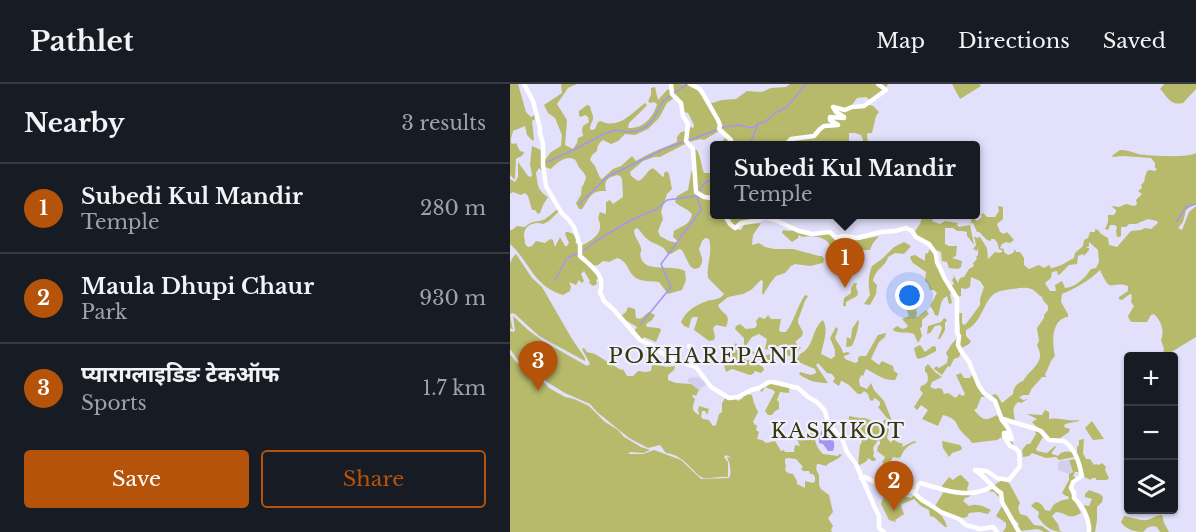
<!DOCTYPE html>
<html lang="en">
<head>
<meta charset="utf-8">
<style>
	body { margin:0; font-family:"Libre Baskerville","Noto Sans Devanagari",serif; background:#242831; color:#f1f3f6 }
	.controls { position:absolute; right:18px; bottom:18px; display:grid; overflow:hidden; border-radius:6px; box-shadow:0 2px 4px #0004 }
	.controls button { width:54px; height:54px; display:grid; place-items:center; padding:0; border:0; border-bottom:2px solid #363941; background:#171b24; color:#f1f3f6; font:30px sans-serif }
	.you { position:absolute; left:400px; top:212px; width:21px; height:21px; margin:-15px; border:4px solid #fff; border-radius:50%; background:#1a73e8; box-shadow:0 0 0 9px #1a73e833 }
	.badge { display:grid; place-items:center; width:39px; height:39px; border-radius:50%; background:#b45309; color:#fff; font-size:20px; font-weight:700 }
	.pin { position:absolute; translate:-50% -50px; filter:drop-shadow(0 2px 3px #0008) }
	.pin::after { content:''; position:absolute; top:32px; width:21px; height:18px; background:inherit; clip-path:polygon(0 0,100% 0,50% 100%) }
	.popup { position:absolute; left:200px; top:57px; width:270px; height:78px; box-sizing:border-box; display:grid; place-content:center; border-radius:6px; background:#171b24; filter:drop-shadow(0 2px 4px #0005); font-size:20px; white-space:nowrap; color:#9ea1a6 }
	.popup b { font-size:22px; color:#f1f3f6 }
	.popup::after { content:''; position:absolute; left:50%; top:100%; margin-left:-12px; border:12px solid transparent; border-top-color:#171b24 }
	.list { margin:0; padding:0; list-style:none }
	h2 { display:flex; justify-content:space-between; align-items:center; height:78px; margin:0; padding:0 24px; font-size:26px }
	h2 small { font-size:20px; font-weight:400; color:#9ea1a6 }
	.list li { display:grid; grid-template-columns:39px 1fr auto; gap:18px; align-items:center; box-sizing:border-box; height:90px; padding:0 24px; border-top:2px solid #363941 }
	.list b { display:block; font-size:22px; white-space:nowrap }
	.list p { margin:0; font-size:20px; white-space:nowrap; color:#9ea1a6 }
	.list em { font-size:20px; font-style:normal; color:#9ea1a6 }
	.actions { display:flex; gap:12px; padding:18px 24px }
	.actions a { flex:1; padding:14px 0; border:2px solid #b45309; border-radius:6px; text-align:center; font-size:21px; color:#b45309 }
	.actions .main { background:#b45309; color:#fff }
	.icon { flex:none; width:33px; height:33px; fill:none; stroke:currentColor; stroke-width:2; stroke-linecap:round; stroke-linejoin:round }
	.map { position:relative; flex:none; width:686px; height:448px; overflow:hidden }
	header { display:flex; align-items:center; gap:36px; box-sizing:border-box; height:84px; padding:0 30px; background:#171b24; border-bottom:2px solid #363941 }
	header strong { font-size:28px }
	nav { display:flex; gap:33px; margin-inline-start:auto; font-size:21px }
	main { display:flex }
	aside { flex:1; background:#171b24 }
	.map>svg:first-child { display:block }
	.built { fill:#d2cfee }
	.green { fill:#b8ba6b; fill-rule:evenodd }
	.water { fill:#a395f3 }
	.lines { fill:none; stroke-linecap:round; stroke-linejoin:round }
	.stream { stroke:#a395f3; stroke-width:1.5 }
	.minor { stroke:#fff; stroke-width:4.5 }
	.labels { text-anchor:middle; dominant-baseline:central; stroke-width:4.5; stroke-linejoin:round; paint-order:stroke }
	.quarter-label { font-size:21px; letter-spacing:1.5px; fill:#36360c; stroke:#f0effd }
</style>
</head>
<body>
<header>
<strong>Pathlet</strong>
<nav><a>Map</a><a>Directions</a><a>Saved</a></nav>
</header>
<main>
<aside>
<h2>Nearby<small>3 results</small></h2>
<ul class="list">
<li><span class="badge">1</span><div><b>Subedi Kul Mandir</b><p>Temple</p></div><em>280 m</em></li>
<li><span class="badge">2</span><div><b>Maula Dhupi Chaur</b><p>Park</p></div><em>930 m</em></li>
<li><span class="badge">3</span><div><b>प्याराग्लाइडिङ टेकऑफ</b><p>Sports</p></div><em>1.7 km</em></li>
</ul>
<div class="actions"><a class="main">Save</a><a>Share</a></div>
</aside>
<div class="map">
<svg width="686" height="448" viewBox="0 0 686 448">
	<rect width="100%" height="100%" fill="#e2e0fb"/>
	<g class="built">
		<path d="M188,293L193,296L195,295L198,299L189,306L177,297L179,294Z"/>
		<path d="M559,376L563,388L559,390L548,386V379L550,377Z"/>
	</g>
	<g class="green">
		<path d="M0,0H8L16,28L21,33L25,31V35L22,37L24,55L23,57L17,51L15,42L3,47L1,55V59L4,60L6,59L10,67L14,68C12,74 10,72 6,75L5,94L4,95L0,91Z"/>
		<path d="M51,0H67L58,4L47,20L57,36L55,61L63,65L67,59L68,54L73,52L72,46L73,42L79,38L78,33L75,31L71,33L69,32V27L77,21L80,22C80,26 84,31 83,35C82,39 80,40 80,45L82,46L85,45L88,38L91,37C108,46 122,29 135,19L137,21C132,27 125,33 119,39L118,44C133,45 143,34 147,20L144,18L140,19L138,17L141,11V4L145,3L148,16L157,6L160,5L164,14L157,19L149,34L138,45L125,51L115,50L108,57L101,60L93,56C89,59 87,62 87,67L82,71L80,76L85,82L90,94L92,95L103,85L111,82L122,72L126,77C139,69 153,64 167,58V53L171,48L176,47L177,60L173,61L150,73H144L133,77L120,88L121,92L128,97C135,95 136,87 143,84L152,92L154,93V89L157,87L159,90L162,105L157,110L151,128L153,135L148,147L150,152L159,157L168,159L169,158L163,153L164,147C173,141 179,142 182,130C177,124 170,123 165,118L167,112L178,106L181,89L183,85L185,109L203,116L204,130L213,131C218,137 222,146 231,146L234,141L251,139L243,151L242,161L249,159L255,163L264,165H283L309,172H312L314,175L313,179L300,182L285,180L281,182L275,189L266,192L261,198L253,211L252,208L253,197L251,196L241,206L233,210L218,213L208,221C212,232 222,228 216,243L206,241L203,244L205,253L204,256L199,257L184,246L188,233H183L181,235L179,244L174,242L171,238C177,226 184,222 197,217C204,215 210,216 214,210L198,194C196,180 203,170 199,155L195,154L192,157L189,165C191,173 195,176 189,184L184,185L180,182L172,166L169,165L161,170L157,169C153,160 144,161 137,155C133,152 131,147 127,144L124,146C124,153 129,157 131,164C132,171 129,166 131,174C135,189 163,180 175,187L176,196L172,206L158,210L149,198C143,197 134,198 128,195C117,190 120,178 107,174L99,178L93,177L88,181L83,182L71,171V162C78,158 89,153 90,144C91,136 86,137 90,128L95,130L96,129V118L100,116L103,120L113,113L112,95L110,92L107,91C96,94 94,97 96,107C80,106 80,114 72,125H69L66,119L71,111L72,102H73L76,94C75,89 72,87 68,82C68,81 67,79 66,77C59,69 46,79 41,85L35,83L34,77L41,68L51,62L52,51L45,34L38,29L34,21L52,9Z"/>
		<path d="M162,0C182,0 186,1 196,19H202L212,16L226,15L237,7L252,8L261,4L276,3L280,0H378L375,6L361,17L356,13L347,14L342,21L356,20L363,22L369,28L366,32L362,49H358L357,51L358,62L353,61V56L351,51L345,49H339V57L336,61H324L317,58L308,62L210,61L209,60L216,53L209,47L194,56L191,55L179,58L178,55L180,43L183,44L184,41L178,29L174,28L164,11Z"/>
		<path d="M442,0H470L471,2L450,15Z"/>
		<path d="M654,0H686V5L673,19C660,22 658,13 650,5Z"/>
		<path d="M22,62L31,66L32,87L29,84L26,89C28,101 27,106 38,113L33,121L30,129L28,130L25,126H22L18,112L15,109L11,111L3,108L0,110V95L5,98L8,93V78L18,92L21,93L22,91L20,80Z"/>
		<path d="M184,65L187,66C191,74 191,81 194,89H200L204,91V115L187,109Z"/>
		<path d="M610,66C617,66 622,68 628,70C639,72 678,74 686,69V119L676,126L673,138L668,144L672,146L679,128L686,122V253C675,259 664,268 652,272L654,265L651,256C655,247 651,237 644,230L641,231L637,238H622L620,237L618,232L624,222L621,218L622,211L620,210L612,216L609,215V213L618,207V202C599,196 602,212 590,186C580,196 566,204 552,210L551,218L558,230V233C541,235 542,260 545,272C540,276 539,284 535,290L536,293H532C527,300 521,303 519,311H514L509,313L513,316L518,315L511,319L508,318C501,324 504,329 505,337L493,334L486,315L482,312L484,310L487,311L492,319L503,310C503,304 507,299 513,297C517,289 531,280 530,271C530,267 528,264 527,261L529,257L527,244L534,234V231L538,226V222L533,216L532,213C528,211 526,207 521,205C516,203 508,204 502,205C496,206 490,206 484,210C473,218 472,239 456,246V252L461,257L459,260L450,265V244L448,229H452V239L454,241L456,240L470,221V215L474,203L470,197L461,193L460,203L456,205L451,204V212L448,213L441,202L444,200L442,196L444,193L443,190L448,199L450,194L454,193L459,185L464,182L463,179L467,175L466,173L468,171V165H467V167L463,165L466,161L464,152L467,154L470,153L477,164L478,175L485,168L490,169L493,167L489,165L487,158L484,155H481V157L477,156L469,148H467L463,139H461V131L466,130V127H467V132L465,135L467,137L472,133L471,131L473,129L477,133H485L489,127L488,122L493,123V135L487,140L490,148L494,150L497,148L504,156L500,159L496,158L492,160L490,164L494,165V168L498,171L503,169L505,165L506,168H510L514,174V181L519,185L529,181L534,184L539,181L541,184C550,183 556,178 564,174L565,169L573,162L574,156L578,154L580,148H585V145L588,146L591,150L598,154L599,161L607,163L621,147L631,146L635,144L641,145L648,139L647,137L638,135L626,140H619L616,143H611V152L609,153H607L606,147L607,143L605,141H600L598,146L595,145L598,138V131H604L606,128V126L601,122L609,123L616,120C620,120 624,124 627,120L626,116L632,110L628,107L632,104L631,101L634,98L635,93L637,87L640,86L645,87L647,85L645,84V79L641,74L613,72L602,73L603,71ZM579,158L588,166L589,178L586,184L581,185C575,194 566,203 555,204L552,197L545,201L546,207H540L535,199L541,194L542,188L547,187L548,191H549L559,181L567,180L568,172L573,170L574,172L579,166V164H576L579,162Z"/>
		<path d="M48,125L49,127L39,137L33,140C26,137 15,140 14,150C14,153 15,156 15,160L18,163L22,162L26,157L35,159L40,155L43,156L45,163L50,153L55,162H57L59,159L55,150L56,148C61,148 65,150 67,156L65,158L67,160L68,158L69,172L89,194L86,196L87,200L83,202L79,199L80,197L74,187L71,190L74,197L72,199L69,196L66,201L59,198L61,203L60,207L53,211C23,202 20,178 0,160V146H2L7,142L15,143C23,135 28,139 35,135C40,132 43,128 48,125Z"/>
		<path d="M221,131H253V133L227,142H224L218,135Z"/>
		<path d="M410,131H424L422,137L430,140L435,137L448,139L447,141L449,143L460,141L464,161L459,154L457,152V148L452,147H447L443,144H435V160L439,162H447L446,172L442,174L452,177L451,183L448,185L439,184L437,178L432,177L431,168L423,165L404,149L410,140L412,133Z"/>
		<path d="M282,145L288,148L319,149L322,151L349,156L369,152L363,159L360,166H352L349,172L347,171L346,169L341,168C338,163 336,158 331,157L323,163L320,162C317,152 301,151 292,153L289,151L288,154L282,158L272,149L273,146L281,147Z"/>
		<path d="M394,158L401,162L394,170L385,169L378,173C375,184 366,183 363,197L367,201L366,210L360,221L354,220L360,211C358,201 358,192 362,182L372,175L384,163Z"/>
		<path d="M420,164L424,169L442,208L440,210L442,219L439,220L437,212C429,216 431,225 428,232L425,231L423,226L420,222L427,209L424,206H420L418,200L415,197L416,188L403,179L400,174L401,172L405,171L415,177V170L418,169Z"/>
		<path d="M6,170L22,194L32,203L62,255L75,274V277L29,252L5,230L2,229L0,231L3,246L0,244V179L3,173Z"/>
		<path d="M344,199H347L346,203L348,209L347,212L336,218V222H333L334,214L341,209V204Z"/>
		<path d="M401,209L411,216L409,222L406,226L407,229L406,233H408L416,226L419,230L412,236V243L410,244L412,252L408,259L404,250C397,247 391,250 384,247L383,245L387,242L392,245L396,244L398,242L392,235L399,232C395,223 394,217 401,209Z"/>
		<path d="M295,211L298,212L295,217L288,236V239L293,248L292,252L285,258L291,264L281,273L276,270L278,262L276,260L265,263L261,266L255,265L257,255L249,250L242,253L230,270L236,276C245,276 246,280 253,283L254,286L251,289L245,287L243,290L240,291L222,285L216,288L214,281L216,278L215,276L218,275L213,269L218,265L222,267V263L226,259L229,263L234,262V254L225,245L226,242L230,240L236,245L245,244L247,241L246,237L249,233L255,235L258,231L261,235H271L269,246L271,248H276C285,235 287,223 295,211Z"/>
		<path d="M118,223L125,225L126,234C132,237 135,230 139,228L145,231L142,236L136,240L137,243L149,244L151,246L146,258L134,253L132,257L123,247L126,245L127,243L112,234L111,232L116,228Z"/>
		<path d="M3,232L18,246L33,257L77,282L80,280L72,265L74,264L77,268L85,270L111,286L113,285L117,292H123L128,287L136,288L141,287L142,280L157,283L165,282L164,286L158,291V296L166,299L181,300L189,306L186,312L184,311L182,312L185,315C183,323 180,326 189,331V329L188,327L189,322L199,325L197,331L195,327H192L191,333L193,335L199,336L203,342L206,341L209,330L212,328V319L216,313L226,315L228,317L233,314L232,312L235,310L242,311L244,319L248,328L243,338L245,341H247L246,346L249,348L247,355L252,356L256,359L265,357L271,367L274,366L275,368H284L285,361L290,362L287,355L292,351L294,354L297,353L295,349L298,348L297,343L300,340L304,343L309,338C303,350 303,360 313,370L328,372L329,370L332,371C327,377 320,377 316,382L309,380H307L306,385L309,391V401L311,405L319,411L323,428L318,434L323,442L321,446L322,448H0V270L6,278L24,288L39,304L55,313L64,315L79,322L95,338L108,346L114,353L131,363L140,366L133,369L120,368L118,370H133L144,366L171,376L191,395L219,394C222,388 220,379 217,373L222,374L216,371L214,373L218,378V393C209,392 200,395 193,394C188,392 185,387 181,384C174,376 166,370 156,369L150,361L138,364L119,354L87,328L80,320L55,309L37,298L23,284L8,276L0,265V247L3,248L5,247ZM278,374L286,375L293,383L291,385L293,387H299L300,390H303L305,393V397L303,399L295,397V404L287,400V397L283,390L278,389L275,386L276,381L275,379V375Z"/>
		<path d="M434,234L437,236L435,239V246L430,255H428L432,244L430,241L425,242L420,249L417,250L418,242L431,238Z"/>
		<path d="M313,236C319,247 313,259 311,270L321,275L325,272V266L320,254L326,243L328,245L325,254C328,260 332,263 333,269L338,268L340,270L334,272L335,275L345,279L348,278V274L350,272H356L368,251L376,249L375,253L369,258L361,275L369,281L372,277L383,282L384,287L388,290L385,296C374,297 366,290 356,285L353,292L351,291L349,296L350,302L357,305L361,299L364,306L374,317L382,337L377,334L368,323L370,321V318L365,314L362,317L360,316L358,310L354,307L351,310H348L339,301L332,297H331L329,302L323,298L325,294L322,290L317,289L308,279L306,281L318,299C307,299 298,297 289,290L290,288L301,291L306,289L305,285L286,277L290,270C305,263 301,245 313,236Z"/>
		<path d="M348,236L349,237C348,245 346,254 342,262L336,263L337,253L341,255L342,245Z"/>
		<path d="M448,253L451,269L449,273L444,275L440,283L438,282L432,291L424,285L426,282L429,284L437,279L438,273L436,269L441,261Z"/>
		<path d="M410,261L415,268L423,262L426,263V267L415,273L408,275L406,272L404,264Z"/>
		<path d="M241,267L257,271L261,270L262,271L259,279H253L241,268Z"/>
		<path d="M418,280L425,288L432,293L422,298L420,303L425,305L429,304L432,305L434,310L438,309L446,314L449,310L453,312L455,310L446,291L451,289L454,294H460L463,289L471,308L475,313H471L467,324L464,326C473,336 474,338 487,331L497,343L504,363L492,353L487,356L462,359C459,354 455,352 451,347C444,338 448,335 433,331L428,342L412,335L418,326L411,321L407,326L404,323L413,309L410,306L411,302C418,300 419,297 417,289L415,288V283Z"/>
		<path d="M259,298L280,303L279,306V309L270,308L267,316L269,318V325L265,327L262,331H258L255,327L265,308L263,306L255,303L252,308L249,305Z"/>
		<path d="M535,326L539,328V335C549,333 559,338 569,336V337L555,340L554,343L560,345L559,348L549,355L539,356L522,338L527,335L517,330L532,331Z"/>
		<path d="M339,332L349,334H355L371,340L375,335L377,337L373,344L377,343L379,345L377,354L381,359L383,354L387,358L393,360L392,363L404,357L407,358C400,360 393,365 391,373L388,374L383,373L379,380H374L372,379L375,373L367,367L368,362L370,360V357L368,356L363,364L364,369L363,372L366,375L365,377H362L358,374L357,377L348,382L350,361L352,358L350,349C342,345 338,342 339,332Z"/>
		<path d="M582,337L594,355L583,356L575,344Z"/>
		<path d="M525,347H528L533,353L526,365L527,367L537,369L545,362L546,363L542,368V370L548,372C552,367 555,367 562,368L565,373L549,376L546,373L536,374L522,369L519,372L513,373L512,366L517,360H520L526,350Z"/>
		<path d="M574,355L573,369L576,375H580L584,381L586,380L589,381L592,379L596,383L595,386L599,394L597,396H586V394H582L581,396L572,392L567,372V363L569,361V356Z"/>
		<path d="M432,357L450,361L452,364L451,366L442,369L439,373L433,364Z"/>
		<path d="M566,375L569,388H565L563,392L566,394L560,405C562,415 567,420 571,429C557,437 559,429 546,428L542,432L548,440L550,447L553,448C542,448 534,442 528,433L529,428L521,422L525,418C530,418 533,421 535,426L540,427C543,419 550,416 559,415L558,412H556L552,409L559,396V390L563,388L559,376Z"/>
		<path d="M451,391L459,399L457,405L460,411L459,413L455,414L453,417L459,422C467,419 473,422 481,426L478,430L469,428L459,429L457,433C445,436 434,428 425,422L433,409L432,402L439,393L443,396L448,392Z"/>
		<path d="M491,397H497L499,399L510,419L508,424L510,430L517,432L524,441L532,442L540,448H534L528,445L510,447L507,443L509,440L505,436H503L507,448H493L496,443V439L486,432L492,422L489,413L484,408L479,407L487,399Z"/>
		<path d="M371,404L378,406V408L401,414L404,411C416,419 434,428 437,443H435L424,433L420,432L419,426L411,422L404,415L392,420L391,422L394,430L385,436L386,438L379,436L371,420L374,412L369,407Z"/>
		<path d="M579,406L590,410L593,413L592,418L587,423V436L585,448H580L572,421L579,422L582,415L575,413V410Z"/>
		<path d="M652,431L654,439L659,448H650L647,443C641,441 637,443 633,448C625,448 615,445 611,438L614,432C621,433 630,437 637,436C642,435 646,431 652,431Z"/>
	</g>
	<path class="water" d="M312,347C321,349 327,358 323,367H318L313,360L309,359V349Z"/>
	<g class="lines">
		<g class="stream">
			<path d="M239,62L248,40L256,37L265,29L277,23L296,0"/>
			<path d="M37,78L63,66L94,50L106,46L116,48L127,47L137,42L144,34L153,17L177,0"/>
			<path d="M189,107L196,98L204,94"/>
			<path d="M69,120L97,93L156,64L204,47L213,43L229,41L242,44L248,40"/>
			<path d="M667,137L676,123L686,120"/>
			<path d="M73,167L86,157L123,135L147,125L157,116L187,112"/>
			<path d="M45,196L57,174L68,169"/>
			<path d="M130,241L161,203L151,180L191,126L187,112"/>
		</g>
		<g class="minor">
			<path d="M14,0L23,17L30,44V49L33,60V81L36,102L51,128L59,136L64,143L70,161V172C82,183 96,191 90,208L94,217L104,226L130,256L143,262L153,270L165,276L186,283L201,303L219,314L228,313L241,306L249,304L259,298H263L288,304L298,313L307,318L315,327L317,335L324,346L332,355L337,368L346,380L365,424L369,432V444L374,448"/>
			<path d="M161,0L162,10L171,19L173,32L178,40L176,57L183,65L186,108L194,113L202,114L204,116"/>
			<path d="M180,0L190,5L192,8L208,36L210,41L209,45L221,56L222,62"/>
			<path d="M274,62L281,55L304,52L310,45L314,42L328,41L320,36V33L334,34V33L326,28L323,23L335,26L342,23L354,22L376,6L368,0"/>
			<path d="M214,130L220,140L225,144L231,139L249,136L256,133L265,136L289,147L302,150L320,148L326,154L334,152L347,154L371,148L385,147L396,144L402,147L406,153L419,160L426,170L427,178L435,195L447,214V249L449,252L448,261L451,267L459,278L469,302L474,309L485,317L492,336L498,344L502,355H499L496,349H494V352L500,362L505,364L509,368L510,382L499,396L487,394L477,387L465,386C476,393 480,402 491,409L492,418L509,448"/>
			<path d="M179,262L181,267L180,281"/>
			<path d="M492,336L493,335L526,345L531,347L539,356L554,357C566,366 569,378 572,392L563,398L561,404L564,409V414C573,421 580,437 579,448"/>
			<path d="M351,394L355,393L375,403L388,407H402L412,416L422,422L431,428L449,435L456,441L470,445L483,443L487,448"/>
			<path d="M404,408L406,406L408,401L410,399C415,400 419,402 424,403C443,409 463,413 481,403"/>
		</g>
	</g>
	<g class="labels">
		<g class="quarter-label">
			<text x="194" y="272">POKHAREPANI</text>
			<text x="328" y="347">KASKIKOT</text>
		</g>
	</g>
</svg>
<div class="controls">
<button>+</button>
<button>−</button>
<button><svg class="icon" aria-label="layers" viewBox="0 0 24 24"><path d="M12 4l9 5-9 5-9-5zM3 14l9 5 9-5"/></svg></button>
</div>
<div class="you"></div>
<div class="pin badge" style="left:335px;top:204px">1</div>
<div class="popup"><b>Subedi Kul Mandir</b>Temple</div>
<div class="pin badge" style="left:384px;top:427px">2</div>
<div class="pin badge" style="left:28px;top:307px">3</div>
</div>
</main>
</body>
</html>
